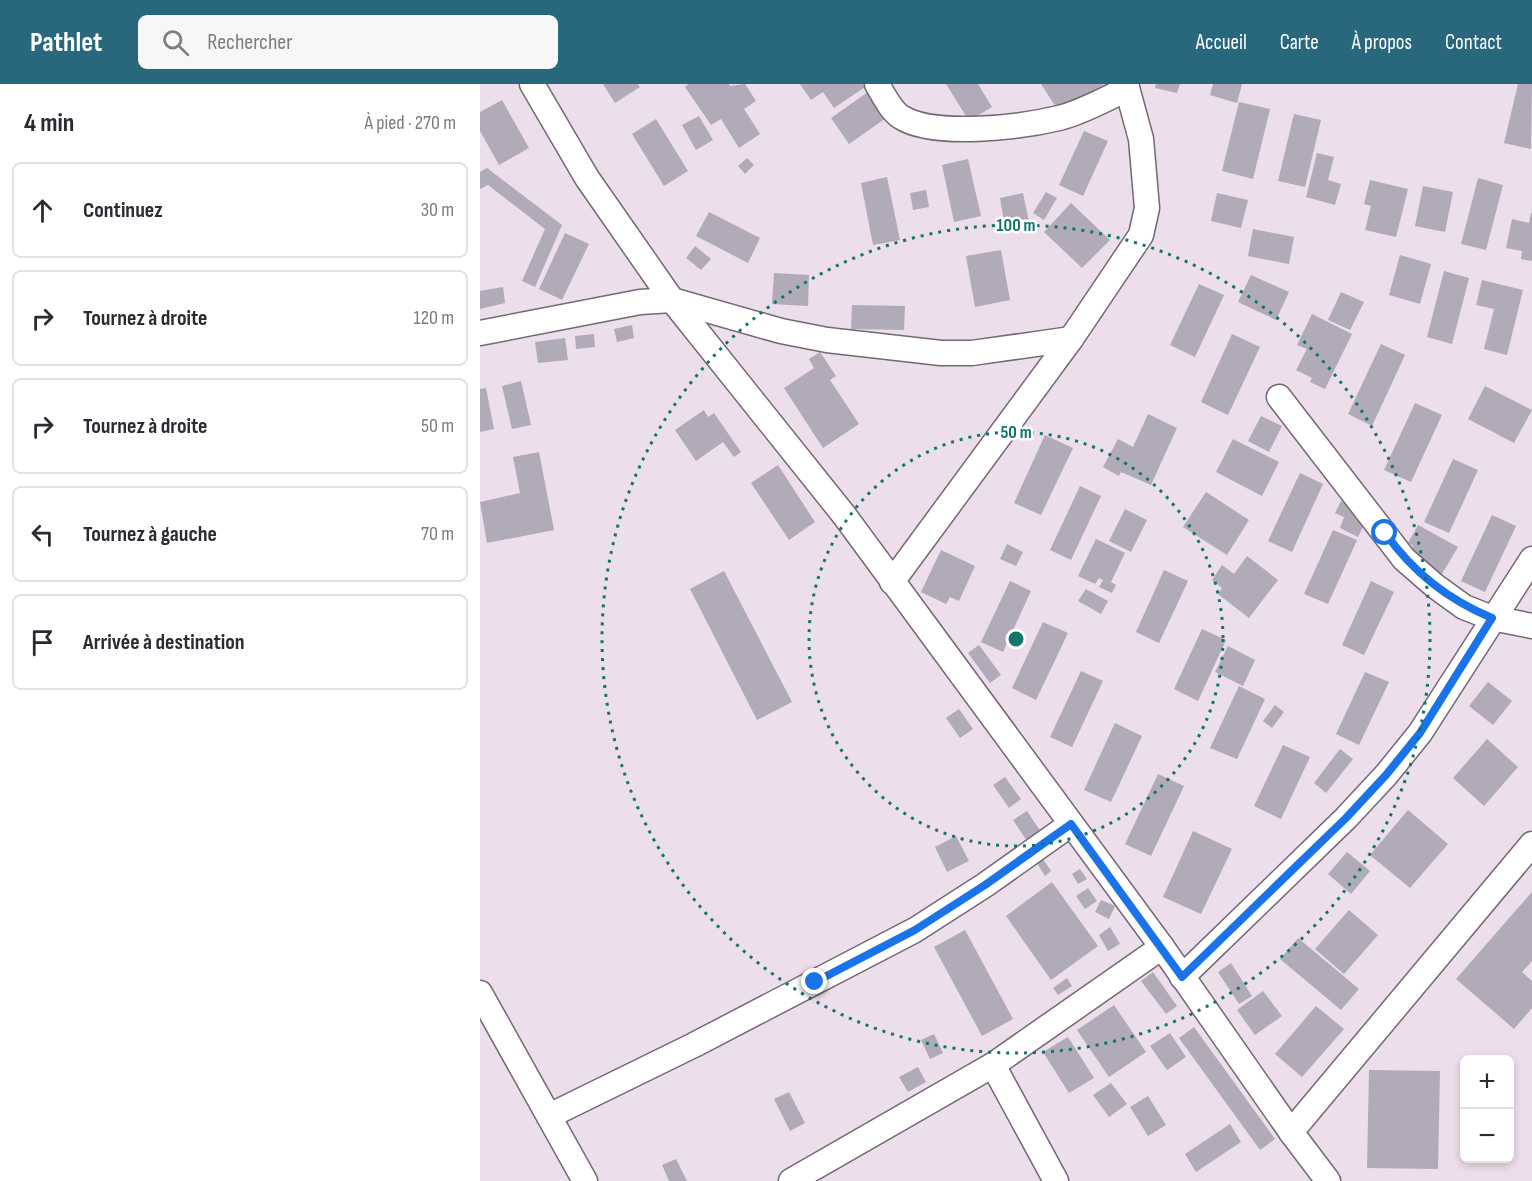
<!DOCTYPE html>
<html lang="fr">
<head>
<meta charset="utf-8">
<style>
	body { margin:0; font-family:"Sofia Sans Condensed",sans-serif; background:#f7f7f7; color:#2b2b33 }
	.controls { position:absolute; right:18px; bottom:18px; display:grid; overflow:hidden; border-radius:9px; box-shadow:0 3px 9px #0003 }
	.controls button { width:54px; height:54px; display:grid; place-items:center; padding:0; border:0; border-bottom:2px solid #e1e1e2; background:#fff; color:#2b2b33; font:30px sans-serif }
	.stop { position:absolute; width:18px; height:18px; margin:-14px; border:4px solid #1a73e8; border-radius:50%; background:#fff }
	.stop.end { background:#1a73e8; border-color:#fff; box-shadow:0 2px 6px #0008 }
	.list { margin:0; padding:0; list-style:none }
	h2 { display:flex; justify-content:space-between; align-items:center; height:78px; margin:0; padding:0 24px; font-size:26px }
	h2 small { font-size:20px; font-weight:400; color:#7c7c81 }
	.list li { display:grid; grid-template-columns:39px 1fr auto; gap:18px; align-items:center; box-sizing:border-box; height:96px; margin:0 12px 12px; padding:0 12px; border:2px solid #e1e1e2; border-radius:9px }
	.list b { display:block; font-size:22px; white-space:nowrap }
	.list em { font-size:20px; font-style:normal; color:#7c7c81 }
	.icon { flex:none; width:33px; height:33px; fill:none; stroke:currentColor; stroke-width:2; stroke-linecap:round; stroke-linejoin:round }
	.map { position:relative; flex:none; width:1052px; height:1097px; overflow:hidden }
	header { display:flex; align-items:center; gap:36px; box-sizing:border-box; height:84px; padding:0 30px; background:#28677c; color:#fff }
	header strong { font-size:28px }
	nav { display:flex; gap:33px; margin-inline-start:auto; font-size:21px }
	.search { width:420px; height:54px; background:#f7f7f7; display:flex; align-items:center; gap:15px; box-sizing:border-box; padding:0 21px; border-radius:9px; color:#7c7c81; font-size:22px }
	main { display:flex }
	aside { flex:1; background:#fff }
	.map>svg:first-child { display:block }
	.building { fill:#b1aab9 }
	.lines { fill:none; stroke-linecap:round; stroke-linejoin:round }
	.minor-casing { stroke:#746873; stroke-width:27 }
	.minor { stroke:#fff; stroke-width:24 }
	.route { stroke:#1a73e8; stroke-width:8 }
	.ring { fill:none; stroke:#0f766e; stroke-width:3; stroke-dasharray:3 6 }
	.centre { fill:#0f766e; stroke:#fff; stroke-width:3 }
	.ring-label { font-size:18px; text-anchor:middle; font-weight:bold; fill:#0f766e; stroke:#fff; stroke-width:5; stroke-linejoin:round; paint-order:stroke }
</style>
</head>
<body>
<header>
<strong>Pathlet</strong>
<div class="search"><svg class="icon" aria-label="search" viewBox="0 0 24 24"><circle cx="10" cy="10" r="6"/><path d="M15 15l6 6"/></svg>Rechercher</div>
<nav><a>Accueil</a><a>Carte</a><a>À propos</a><a>Contact</a></nav>
</header>
<main>
<aside>
<h2>4 min<small>À pied · 270 m</small></h2>
<ul class="list">
<li><svg class="icon" aria-label="ahead" viewBox="0 0 24 24"><path d="M12 20V5M6 11l6-6 6 6"/></svg><div><b>Continuez</b></div><em>30 m</em></li>
<li><svg class="icon" aria-label="right" viewBox="0 0 24 24"><path d="M7 20v-9h11M14 6l5 5-5 5"/></svg><div><b>Tournez à droite</b></div><em>120 m</em></li>
<li><svg class="icon" aria-label="right" viewBox="0 0 24 24"><path d="M7 20v-9h11M14 6l5 5-5 5"/></svg><div><b>Tournez à droite</b></div><em>50 m</em></li>
<li><svg class="icon" aria-label="left" viewBox="0 0 24 24"><path d="M17 20v-9H6M10 6l-5 5 5 5"/></svg><div><b>Tournez à gauche</b></div><em>70 m</em></li>
<li><svg class="icon" aria-label="arrive" viewBox="0 0 24 24"><path d="M6 21V4h12l-3 4 3 4H6"/></svg><div><b>Arrivée à destination</b></div></li>
</ul>
</aside>
<div class="map">
<svg width="1052" height="1097" viewBox="0 0 1052 1097">
	<rect width="100%" height="100%" fill="#ecdeea"/>
	<g class="building">
		<path d="M123,0H158L160,3L135,19Z"/>
		<path d="M209,0H249L250,2L265,0L276,17L264,25L280,50L259,64L241,35L231,41L205,3Z"/>
		<path d="M320,0H383L385,3L354,24L343,8L331,16Z"/>
		<path d="M466,0H498L512,23L489,37Z"/>
		<path d="M561,0H624L579,28Z"/>
		<path d="M676,0H700L697,9L675,4Z"/>
		<path d="M733,0H762L757,19L730,11Z"/>
		<path d="M1038,0H1052L1051,65L1024,59Z"/>
		<path d="M388,8L406,34L369,60L351,34Z"/>
		<path d="M22,16L49,64L19,81L0,47V28Z"/>
		<path d="M759,18L790,25L773,95L742,87Z"/>
		<path d="M814,30L841,36L825,103L798,97Z"/>
		<path d="M219,32L233,56L216,66L202,41Z"/>
		<path d="M176,35L208,87L184,102L152,50Z"/>
		<path d="M604,47L628,57L603,112L579,101Z"/>
		<path d="M837,69L854,73L848,96L861,100L855,121L826,113Z"/>
		<path d="M267,74L274,81L265,90L258,82Z"/>
		<path d="M488,75L501,132L474,138L462,81Z"/>
		<path d="M7,84L82,141L55,203L42,197L65,145L8,101L0,105V88Z"/>
		<path d="M407,93L420,156L393,161L381,99Z"/>
		<path d="M998,94L1023,101L1006,166L981,160Z"/>
		<path d="M890,96L928,105L916,153L885,146L891,122L884,120Z"/>
		<path d="M943,102L973,108L965,148L935,142Z"/>
		<path d="M446,106L449,123L433,126L430,109Z"/>
		<path d="M566,108L577,114L564,136L553,129Z"/>
		<path d="M543,109L549,138L525,143L520,114Z"/>
		<path d="M737,109L768,116L761,144L731,137Z"/>
		<path d="M591,119L630,156L602,184L564,148Z"/>
		<path d="M229,128L280,154L268,179L216,152Z"/>
		<path d="M1051,129H1052V177L1041,175L1042,167L1026,164L1032,135L1049,139Z"/>
		<path d="M773,145L814,153L809,180L768,172Z"/>
		<path d="M85,149L109,160L82,216L59,205Z"/>
		<path d="M215,162L231,175L221,186L206,174Z"/>
		<path d="M521,166L530,216L495,223L486,172Z"/>
		<path d="M920,171L951,180L940,220L909,211Z"/>
		<path d="M964,187L989,194L972,260L947,253Z"/>
		<path d="M294,189L329,191L328,222L292,220Z"/>
		<path d="M771,191L809,208L796,236L758,218Z"/>
		<path d="M1002,196L1043,206L1027,271L1004,265L1014,225L996,221Z"/>
		<path d="M719,200L744,211L715,273L690,261Z"/>
		<path d="M23,203L25,219L0,225V207Z"/>
		<path d="M861,208L884,218L870,246L848,236Z"/>
		<path d="M372,221L425,222L424,246L371,245Z"/>
		<path d="M832,230L872,250L845,305L830,298L832,294L816,286L827,265L817,261Z"/>
		<path d="M152,241L154,254L137,258L134,245Z"/>
		<path d="M114,250L115,263L96,265L95,252Z"/>
		<path d="M752,250L780,263L748,331L721,318Z"/>
		<path d="M85,254L88,276L58,279L55,258Z"/>
		<path d="M901,260L925,271L892,342L868,330Z"/>
		<path d="M340,268L356,292L350,296L379,340L343,364L304,304L334,284L329,275Z"/>
		<path d="M41,297L51,341L32,345L22,302Z"/>
		<path d="M1005,302L1052,326L1034,359L988,335Z"/>
		<path d="M6,304L14,345L0,348V305Z"/>
		<path d="M935,319L962,331L931,398L904,386Z"/>
		<path d="M224,326L228,333L234,329L261,368L254,373L243,358L216,377L195,346Z"/>
		<path d="M668,330L697,344L671,401L641,388L639,392L623,383L638,355L653,363Z"/>
		<path d="M781,332L802,342L789,368L768,357Z"/>
		<path d="M565,351L593,364L561,431L534,419Z"/>
		<path d="M753,355L799,378L782,412L736,388Z"/>
		<path d="M59,368L74,446L7,459L0,418L40,409L33,373Z"/>
		<path d="M973,375L998,386L969,449L944,438Z"/>
		<path d="M298,381L335,438L309,456L271,399Z"/>
		<path d="M820,389L843,400L812,468L788,457Z"/>
		<path d="M600,402L621,412L591,476L570,466Z"/>
		<path d="M726,408L769,436L747,471L703,443Z"/>
		<path d="M861,417L872,422L870,426L887,435L878,453L860,444L864,433L855,429Z"/>
		<path d="M645,425L667,436L651,468L629,457Z"/>
		<path d="M1012,431L1036,442L1005,508L981,497Z"/>
		<path d="M938,441L978,463L959,495L933,473L936,468L931,466L933,462L928,459Z"/>
		<path d="M853,446L877,456L848,520L824,510Z"/>
		<path d="M616,455L645,469L631,498L636,501L632,509L619,503L623,496L619,494L615,500L598,492Z"/>
		<path d="M527,460L543,468L536,482L520,475Z"/>
		<path d="M461,466L495,482L479,517L470,513L466,520L441,508Z"/>
		<path d="M767,472L798,496L769,534L738,510L742,504L732,496L742,481L754,490Z"/>
		<path d="M684,486L708,497L679,559L656,548Z"/>
		<path d="M244,487L312,618L277,636L210,505Z"/>
		<path d="M530,497L551,507L523,568L501,558Z"/>
		<path d="M891,497L914,508L884,571L862,561Z"/>
		<path d="M606,505L628,517L621,530L598,517Z"/>
		<path d="M563,538L588,549L556,616L532,604Z"/>
		<path d="M722,545L746,556L718,617L694,605Z"/>
		<path d="M499,561L521,591L510,599L488,569Z"/>
		<path d="M748,562L775,576L763,602L735,588Z"/>
		<path d="M601,587L623,597L592,663L570,653Z"/>
		<path d="M885,588L909,598L879,661L856,650Z"/>
		<path d="M1008,598L1032,617L1013,641L989,622Z"/>
		<path d="M759,602L785,615L757,675L730,664Z"/>
		<path d="M795,621L804,628L792,644L783,637Z"/>
		<path d="M479,625L493,645L480,654L466,634Z"/>
		<path d="M635,639L662,652L631,718L604,706Z"/>
		<path d="M1007,655L1038,683L1004,722L973,694Z"/>
		<path d="M803,661L830,673L801,735L774,722Z"/>
		<path d="M860,665L873,675L846,709L834,699Z"/>
		<path d="M678,690L704,702L671,772L645,760Z"/>
		<path d="M525,693L541,715L529,724L513,701Z"/>
		<path d="M928,726L968,760L930,804L890,771Z"/>
		<path d="M547,727L561,748L547,757L533,736Z"/>
		<path d="M713,747L752,765L721,830L683,813Z"/>
		<path d="M476,752L489,777L467,788L455,763Z"/>
		<path d="M867,768L890,787L871,810L848,790Z"/>
		<path d="M563,775L571,787L565,792L557,779Z"/>
		<path d="M600,785L607,795L598,800L592,790Z"/>
		<path d="M572,798L618,862L571,896L526,832Z"/>
		<path d="M608,804L617,817L605,825L596,812Z"/>
		<path d="M1052,808V877L1042,888L1052,897V924L1034,945L976,895Z"/>
		<path d="M621,816L635,822L629,835L615,828Z"/>
		<path d="M869,826L898,851L864,890L835,865Z"/>
		<path d="M630,843L640,860L628,867L619,851Z"/>
		<path d="M485,846L533,935L502,952L454,863Z"/>
		<path d="M818,854L879,905L861,926L800,875Z"/>
		<path d="M751,879L772,912L759,920L738,888Z"/>
		<path d="M673,888L697,922L686,930L661,897Z"/>
		<path d="M587,894L592,902L578,911L573,904Z"/>
		<path d="M783,907L802,932L775,951L757,926Z"/>
		<path d="M634,921L666,968L629,993L597,946Z"/>
		<path d="M836,922L864,945L822,993L795,970Z"/>
		<path d="M714,943L795,1055L780,1066L699,954Z"/>
		<path d="M690,949L706,973L687,986L670,962Z"/>
		<path d="M454,950L463,969L450,975L441,956Z"/>
		<path d="M588,953L614,994L589,1009L563,968Z"/>
		<path d="M438,983L446,998L428,1008L419,993Z"/>
		<path d="M889,986L960,987L958,1085L887,1084Z"/>
		<path d="M631,999L647,1020L629,1033L613,1011Z"/>
		<path d="M309,1008L325,1039L310,1047L294,1015Z"/>
		<path d="M668,1012L686,1041L668,1052L650,1023Z"/>
		<path d="M750,1040L761,1058L716,1088L705,1070Z"/>
		<path d="M196,1075L207,1097H189L182,1081Z"/>
	</g>
	<g class="lines">
		<g class="minor-casing">
			<g id="minor">
				<path d="M52,0L107,94L192,216L364,431L682,863L811,1048L848,1097"/>
				<path d="M397,0C403,10 411,27 421,33C454,54 542,43 579,34C603,28 625,15 647,5"/>
				<path d="M0,249L160,218L192,216L301,247L347,256L461,269H492L591,255"/>
				<path d="M799,313L924,475L955,502L984,523L1012,534L1052,542"/>
				<path d="M412,498L591,255L661,151L667,124L661,55L646,0"/>
				<path d="M702,893L866,734L906,691L940,649L1052,475"/>
				<path d="M0,909L105,1097"/>
				<path d="M513,981L576,1097"/>
				<path d="M69,1032L214,961L435,846L505,801L591,740"/>
				<path d="M811,1048L1052,760"/>
				<path d="M311,1097L513,981L682,863"/>
			</g>
		</g>
		<use href="#minor" class="minor"/>
	</g>
	<g class="lines">
		<path class="route" d="M335,898L435,846L505,801L591,740L702,893L866,734L906,691L940,649L1012,534C967,515 934,489 905,449"/>
	</g>
	<g class="ring">
		<circle cx="536" cy="555" r="207"/>
		<circle cx="536" cy="555" r="414"/>
	</g>
	<circle cx="536" cy="555" r="9" class="centre"/>
	<g class="ring-label">
		<text x="536" y="147">100 m</text>
		<text x="536" y="354">50 m</text>
	</g>
</svg>
<div class="controls">
<button>+</button>
<button>−</button>
</div>
<div class="stop" style="left:905px;top:449px"></div>
<div class="stop end" style="left:335px;top:898px"></div>
</div>
</main>
</body>
</html>
